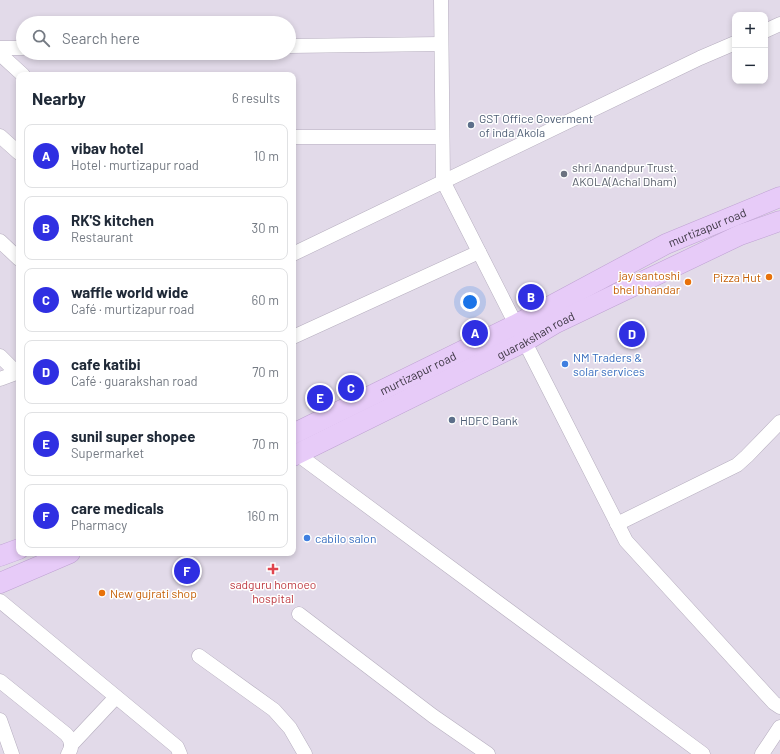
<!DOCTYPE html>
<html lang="en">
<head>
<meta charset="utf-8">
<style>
	body { margin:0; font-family:Barlow,sans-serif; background:#f2f2f3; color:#1f2937 }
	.controls { position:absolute; right:12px; top:12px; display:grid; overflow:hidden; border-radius:8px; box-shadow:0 2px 6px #0003 }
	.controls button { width:36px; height:36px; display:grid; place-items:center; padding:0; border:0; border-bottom:1px solid #e0e1e3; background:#fff; color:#1f2937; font:20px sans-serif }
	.you { position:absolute; left:470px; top:302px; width:14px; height:14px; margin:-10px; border:3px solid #fff; border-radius:50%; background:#1a73e8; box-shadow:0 0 0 6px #1a73e833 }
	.badge { display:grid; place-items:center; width:26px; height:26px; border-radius:50%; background:#2f2fe2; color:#fff; font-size:13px; font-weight:700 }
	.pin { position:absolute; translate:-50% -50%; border:2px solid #fff; box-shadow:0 1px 4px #0006 }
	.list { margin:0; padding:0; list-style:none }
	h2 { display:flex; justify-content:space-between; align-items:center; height:52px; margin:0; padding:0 16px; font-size:17px }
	h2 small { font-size:13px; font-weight:400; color:#747a83 }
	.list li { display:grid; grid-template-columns:26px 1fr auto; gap:12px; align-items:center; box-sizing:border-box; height:64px; margin:0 8px 8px; padding:0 8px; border:1px solid #e0e1e3; border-radius:8px }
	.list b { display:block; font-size:15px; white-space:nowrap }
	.list p { margin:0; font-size:13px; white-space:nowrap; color:#747a83 }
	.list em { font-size:13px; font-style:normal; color:#747a83 }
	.icon { flex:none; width:22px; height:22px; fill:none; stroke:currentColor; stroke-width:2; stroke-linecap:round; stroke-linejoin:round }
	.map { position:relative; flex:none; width:780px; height:754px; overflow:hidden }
	.search { position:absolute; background:#fff; box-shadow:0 2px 6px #0003; left:16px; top:16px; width:280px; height:44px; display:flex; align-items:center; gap:10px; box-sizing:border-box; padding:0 14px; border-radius:22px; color:#747a83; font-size:15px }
	.panel { position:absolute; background:#fff; box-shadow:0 2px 6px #0003; left:16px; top:72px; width:280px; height:484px; border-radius:8px }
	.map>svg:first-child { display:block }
	.residential { fill:#e2dae9; fill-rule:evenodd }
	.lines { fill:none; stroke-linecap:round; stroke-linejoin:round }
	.street-casing { stroke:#b6aebf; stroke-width:15 }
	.secondary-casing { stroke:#bea1d2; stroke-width:21 }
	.street { stroke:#fff; stroke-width:14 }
	.secondary { stroke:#e7cbf8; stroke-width:20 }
	.service-dot { fill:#5c6f8a; stroke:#fff; stroke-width:1.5 }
	.worship-dot { fill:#6b7280; stroke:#fff; stroke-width:1.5 }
	.food-dot { fill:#e8710a; stroke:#fff; stroke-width:1.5 }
	.shop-dot { fill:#3f7fe0; stroke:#fff; stroke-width:1.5 }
	.health-dot { fill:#e0444e; stroke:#fff; stroke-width:1.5 }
	.labels { text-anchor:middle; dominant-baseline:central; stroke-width:3; stroke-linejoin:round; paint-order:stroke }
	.service-label { font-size:12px; fill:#4e5e75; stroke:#fff; text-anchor:start }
	.worship-label { font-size:12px; fill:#5b616d; stroke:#fff; text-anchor:start }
	.street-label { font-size:12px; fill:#3d3744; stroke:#fff }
	.food-label { font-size:12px; fill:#c56008; stroke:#fff; text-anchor:end }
	.shop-label { font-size:12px; fill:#366cbe; stroke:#fff; text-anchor:start }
	.health-label { font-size:12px; fill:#be3a42; stroke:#fff }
</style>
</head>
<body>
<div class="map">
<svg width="780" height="754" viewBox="0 0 780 754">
	<rect width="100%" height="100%" fill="#ede8f2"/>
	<path class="residential" d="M0,0H780V754H0ZM735,15H765V81H735ZM23,23H289V53H23ZM19,75H293V553H19Z"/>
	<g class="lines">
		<g class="street-casing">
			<g id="street">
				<path d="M441,0L443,181L626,541L774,703L780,707"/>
				<path d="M765,31L780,24"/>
				<path d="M289,46L441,44"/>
				<path d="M0,48H23"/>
				<path d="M0,54L23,75"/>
				<path d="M0,136L19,153"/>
				<path d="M293,137H442"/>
				<path d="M0,241L19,259"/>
				<path d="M293,254L700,58L735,43"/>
				<path d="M293,337L479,252"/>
				<path d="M0,356L17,373"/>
				<path d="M0,379L19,372"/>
				<path d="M293,451L703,754"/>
				<path d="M617,524L737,465L747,456L780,422"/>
				<path d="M0,601L177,747L180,754"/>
				<path d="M299,614L433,716L488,754"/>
				<path d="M199,656L274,710L290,728L305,754"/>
				<path d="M0,681L66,734C72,740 73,747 68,754"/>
				<path d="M0,720L12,754"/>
				<path d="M71,745L116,697"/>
				<path d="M762,754L780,727"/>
			</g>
		</g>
		<g class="secondary-casing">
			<g id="secondary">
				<path id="s1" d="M293,434L515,325L666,244L780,197"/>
				<path id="s2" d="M293,456L524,342L556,323L740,235L780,221"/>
				<path d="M0,556L19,549"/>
				<path d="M0,583L70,553"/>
			</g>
		</g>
		<use href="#street" class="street"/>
		<use href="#secondary" class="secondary"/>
	</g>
	<g class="service-dot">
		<circle cx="471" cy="125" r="4"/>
		<circle cx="452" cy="420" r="4"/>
	</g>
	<circle class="worship-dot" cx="564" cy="174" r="4"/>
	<g class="food-dot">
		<circle cx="769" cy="277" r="4"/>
		<circle cx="688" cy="282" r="4"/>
		<circle cx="102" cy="593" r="4"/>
	</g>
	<g class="shop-dot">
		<circle cx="565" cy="364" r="4"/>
		<circle cx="307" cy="538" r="4"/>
	</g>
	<path class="health-dot" d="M271 563h4v4h4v4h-4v4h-4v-4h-4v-4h4z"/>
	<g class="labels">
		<g class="service-label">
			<text x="479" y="118">GST Office Goverment<tspan x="479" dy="14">of inda Akola</tspan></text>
			<text x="460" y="420">HDFC Bank</text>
		</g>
		<g class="worship-label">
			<text x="572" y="167">shri Anandpur Trust.<tspan x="572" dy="14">AKOLA(Achal Dham)</tspan></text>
		</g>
		<g class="street-label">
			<text stroke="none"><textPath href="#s1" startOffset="463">murtizapur road</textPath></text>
			<text stroke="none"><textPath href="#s2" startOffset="271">guarakshan road</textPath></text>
			<text stroke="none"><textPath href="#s1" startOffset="139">murtizapur road</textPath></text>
		</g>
		<g class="food-label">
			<text x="680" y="275">jay santoshi<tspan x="680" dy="14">bhel bhandar</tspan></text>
			<text x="761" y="277">Pizza Hut</text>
			<text x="110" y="593" text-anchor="start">New gujrati shop</text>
		</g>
		<g class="shop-label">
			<text x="573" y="357">NM Traders &amp;<tspan x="573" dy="14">solar services</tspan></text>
			<text x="315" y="538">cabilo salon</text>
		</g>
		<g class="health-label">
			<text x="273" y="584">sadguru homoeo<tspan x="273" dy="14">hospital</tspan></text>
		</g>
	</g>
</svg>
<div class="controls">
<button>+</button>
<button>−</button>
</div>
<div class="you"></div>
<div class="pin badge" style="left:475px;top:333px">A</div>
<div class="pin badge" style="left:531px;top:297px">B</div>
<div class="pin badge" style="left:351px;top:388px">C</div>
<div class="pin badge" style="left:632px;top:334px">D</div>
<div class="pin badge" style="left:320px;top:398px">E</div>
<div class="pin badge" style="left:187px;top:571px">F</div>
<div class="search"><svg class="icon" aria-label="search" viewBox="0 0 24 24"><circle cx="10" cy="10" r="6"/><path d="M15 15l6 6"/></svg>Search here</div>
<section class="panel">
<h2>Nearby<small>6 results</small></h2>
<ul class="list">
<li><span class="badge">A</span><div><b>vibav hotel</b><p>Hotel · murtizapur road</p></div><em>10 m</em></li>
<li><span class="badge">B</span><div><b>RK'S kitchen</b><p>Restaurant</p></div><em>30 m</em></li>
<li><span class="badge">C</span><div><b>waffle world wide</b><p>Café · murtizapur road</p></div><em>60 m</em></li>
<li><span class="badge">D</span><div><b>cafe katibi</b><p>Café · guarakshan road</p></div><em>70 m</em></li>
<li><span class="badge">E</span><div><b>sunil super shopee</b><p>Supermarket</p></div><em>70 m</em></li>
<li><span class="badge">F</span><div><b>care medicals</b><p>Pharmacy</p></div><em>160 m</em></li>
</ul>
</section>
</div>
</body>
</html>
